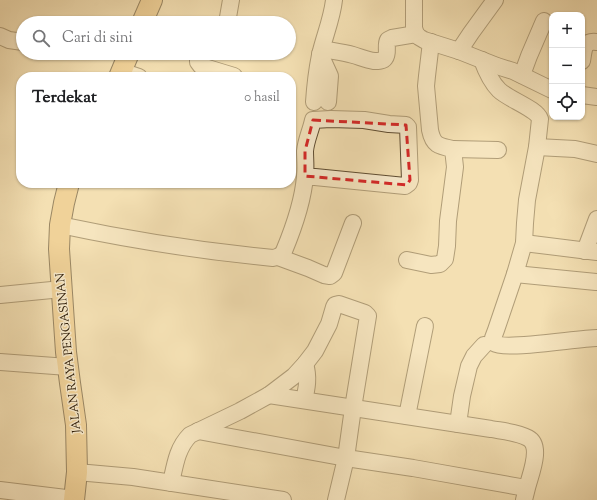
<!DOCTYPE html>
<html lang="id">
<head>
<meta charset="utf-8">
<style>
	body { margin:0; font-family:"Sorts Mill Goudy",serif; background:#f2f2f2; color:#202124 }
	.controls { position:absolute; right:12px; top:12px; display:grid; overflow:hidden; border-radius:8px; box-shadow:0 1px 3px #0004 }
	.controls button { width:36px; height:36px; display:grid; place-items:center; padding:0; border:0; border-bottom:1px solid #e0e0e0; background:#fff; color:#202124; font:20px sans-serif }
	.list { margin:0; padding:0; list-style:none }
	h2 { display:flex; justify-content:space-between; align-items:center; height:52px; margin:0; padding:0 16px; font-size:17px }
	h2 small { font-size:13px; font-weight:400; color:#757577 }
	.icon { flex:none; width:22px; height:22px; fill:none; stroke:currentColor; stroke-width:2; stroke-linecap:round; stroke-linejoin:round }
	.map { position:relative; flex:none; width:597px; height:500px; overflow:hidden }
	.search { position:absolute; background:#fff; box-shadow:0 1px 3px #0004; left:16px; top:16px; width:280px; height:44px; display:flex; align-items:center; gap:10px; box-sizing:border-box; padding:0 14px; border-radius:22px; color:#757577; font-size:15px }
	.panel { position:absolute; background:#fff; box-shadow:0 1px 3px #0004; left:16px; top:72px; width:280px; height:116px; border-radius:16px }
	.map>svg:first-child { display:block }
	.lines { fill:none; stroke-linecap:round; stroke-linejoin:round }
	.minor-casing { stroke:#5f4d32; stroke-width:18 }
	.major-casing { stroke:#2d1c07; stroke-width:22 }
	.minor { stroke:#f8ebce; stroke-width:16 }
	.major { stroke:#eac07a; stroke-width:20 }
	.marked { fill:none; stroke:#d62828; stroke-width:3; stroke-dasharray:8 5; stroke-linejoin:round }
	.labels { text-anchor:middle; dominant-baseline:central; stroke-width:3; stroke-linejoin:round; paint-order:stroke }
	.street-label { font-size:12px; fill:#2d1c07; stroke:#f8ebce }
</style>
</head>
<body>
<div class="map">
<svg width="597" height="500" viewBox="0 0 597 500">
	<rect width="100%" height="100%" fill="#f4e0b3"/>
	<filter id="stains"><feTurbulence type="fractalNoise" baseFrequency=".005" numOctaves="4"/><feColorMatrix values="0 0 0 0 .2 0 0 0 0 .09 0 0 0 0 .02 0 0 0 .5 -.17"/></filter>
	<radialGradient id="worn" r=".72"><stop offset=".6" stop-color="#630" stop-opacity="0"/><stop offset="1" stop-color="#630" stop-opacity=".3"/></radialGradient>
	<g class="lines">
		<g class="minor-casing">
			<g id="minor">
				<path d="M414,0V28L416,34L419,37L424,40L459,51L497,66L513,71L552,90"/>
				<path d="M227,23L231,0"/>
				<path d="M0,36L9,40L23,42"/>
				<path d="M322,49C332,51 343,52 353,55C360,57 367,60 374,61C378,61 383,61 385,58C389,53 385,45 388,40L392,38L416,34"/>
				<path d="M459,51L471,33L495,0"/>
				<path d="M198,53V62L201,66L234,76"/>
				<path d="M320,54L330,76L328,102"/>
				<path d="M482,60C486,71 491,82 499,90C508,99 537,109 540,119L537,147L527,200L525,223L524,243L515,274L496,330L493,338L494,343C506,351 578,338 597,338"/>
				<path d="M582,61C584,50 583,40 597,42"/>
				<path d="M121,71L139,77"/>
				<path d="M522,75L529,56L544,21"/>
				<path d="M582,95L597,97"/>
				<path d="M314,102C315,87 317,70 320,55C324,37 332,19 334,0"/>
				<path d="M537,147L575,149L597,154"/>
				<path d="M453,149L498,150"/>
				<path d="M60,225C130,240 201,251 273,258C278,257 281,256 284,251C294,227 303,202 305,176C306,167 305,159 305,151C306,140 311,130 313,120L331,119L364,120L389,124L406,125L408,127L410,180L409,183L405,186L305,176"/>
				<path d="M524,243L597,252"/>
				<path d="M585,251L597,219"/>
				<path d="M278,257L308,268L324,275L330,276L334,273L353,223"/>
				<path d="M407,260L431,265L440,264L445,259L447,246L448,221L455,167L453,149C438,146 433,145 430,130L426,86L427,76L431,42"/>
				<path d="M515,274L596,282"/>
				<path d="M0,295L62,289"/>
				<path d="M0,362L68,367"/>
				<path d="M269,395L491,429C502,431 517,432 528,438C543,446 530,475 527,488C526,492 525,496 524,500"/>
				<path d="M304,400C307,388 309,377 305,364"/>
				<path d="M407,416L425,326"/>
				<path d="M458,424L462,396L469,366L474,356L484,345"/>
				<path d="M198,431L346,458L413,468L526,488"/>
				<path d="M77,472L133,477L283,500"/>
				<path d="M171,483C175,465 177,448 190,435L240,411L269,395L294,376L305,364L315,351L329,324L334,307L335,305L339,304L365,313L368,316L353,408L346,458L336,500"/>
				<path d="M0,490L74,499"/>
			</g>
		</g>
		<g class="major-casing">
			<g id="major">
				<path d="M142,23L152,0"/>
				<path d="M119,77L129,53"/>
				<path d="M69,183L64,203L60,225L59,249L66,352L70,383L76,425L77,472L74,500"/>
			</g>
		</g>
		<use href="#minor" class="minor"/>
		<use href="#major" class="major"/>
	</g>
	<path d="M0 0H597V500H0ZM313,120L406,125L410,180L407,185L305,176V151Z" fill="#f4e0b3" fill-opacity=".55" fill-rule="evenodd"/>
	<path class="marked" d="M313,120L406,125L410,180L407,185L305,176V151Z"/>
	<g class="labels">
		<g class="street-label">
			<text transform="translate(69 353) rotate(-96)">JALAN RAYA PENGASINAN</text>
		</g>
	</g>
	<rect width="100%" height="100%" filter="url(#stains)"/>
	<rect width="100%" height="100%" fill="url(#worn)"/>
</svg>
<div class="controls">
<button>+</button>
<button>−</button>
<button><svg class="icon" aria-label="locate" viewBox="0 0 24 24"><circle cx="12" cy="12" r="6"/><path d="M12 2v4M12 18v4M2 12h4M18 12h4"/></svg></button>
</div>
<div class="search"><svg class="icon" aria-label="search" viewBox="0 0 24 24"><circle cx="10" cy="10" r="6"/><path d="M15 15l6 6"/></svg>Cari di sini</div>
<section class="panel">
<h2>Terdekat<small>0 hasil</small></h2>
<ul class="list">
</ul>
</section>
</div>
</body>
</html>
